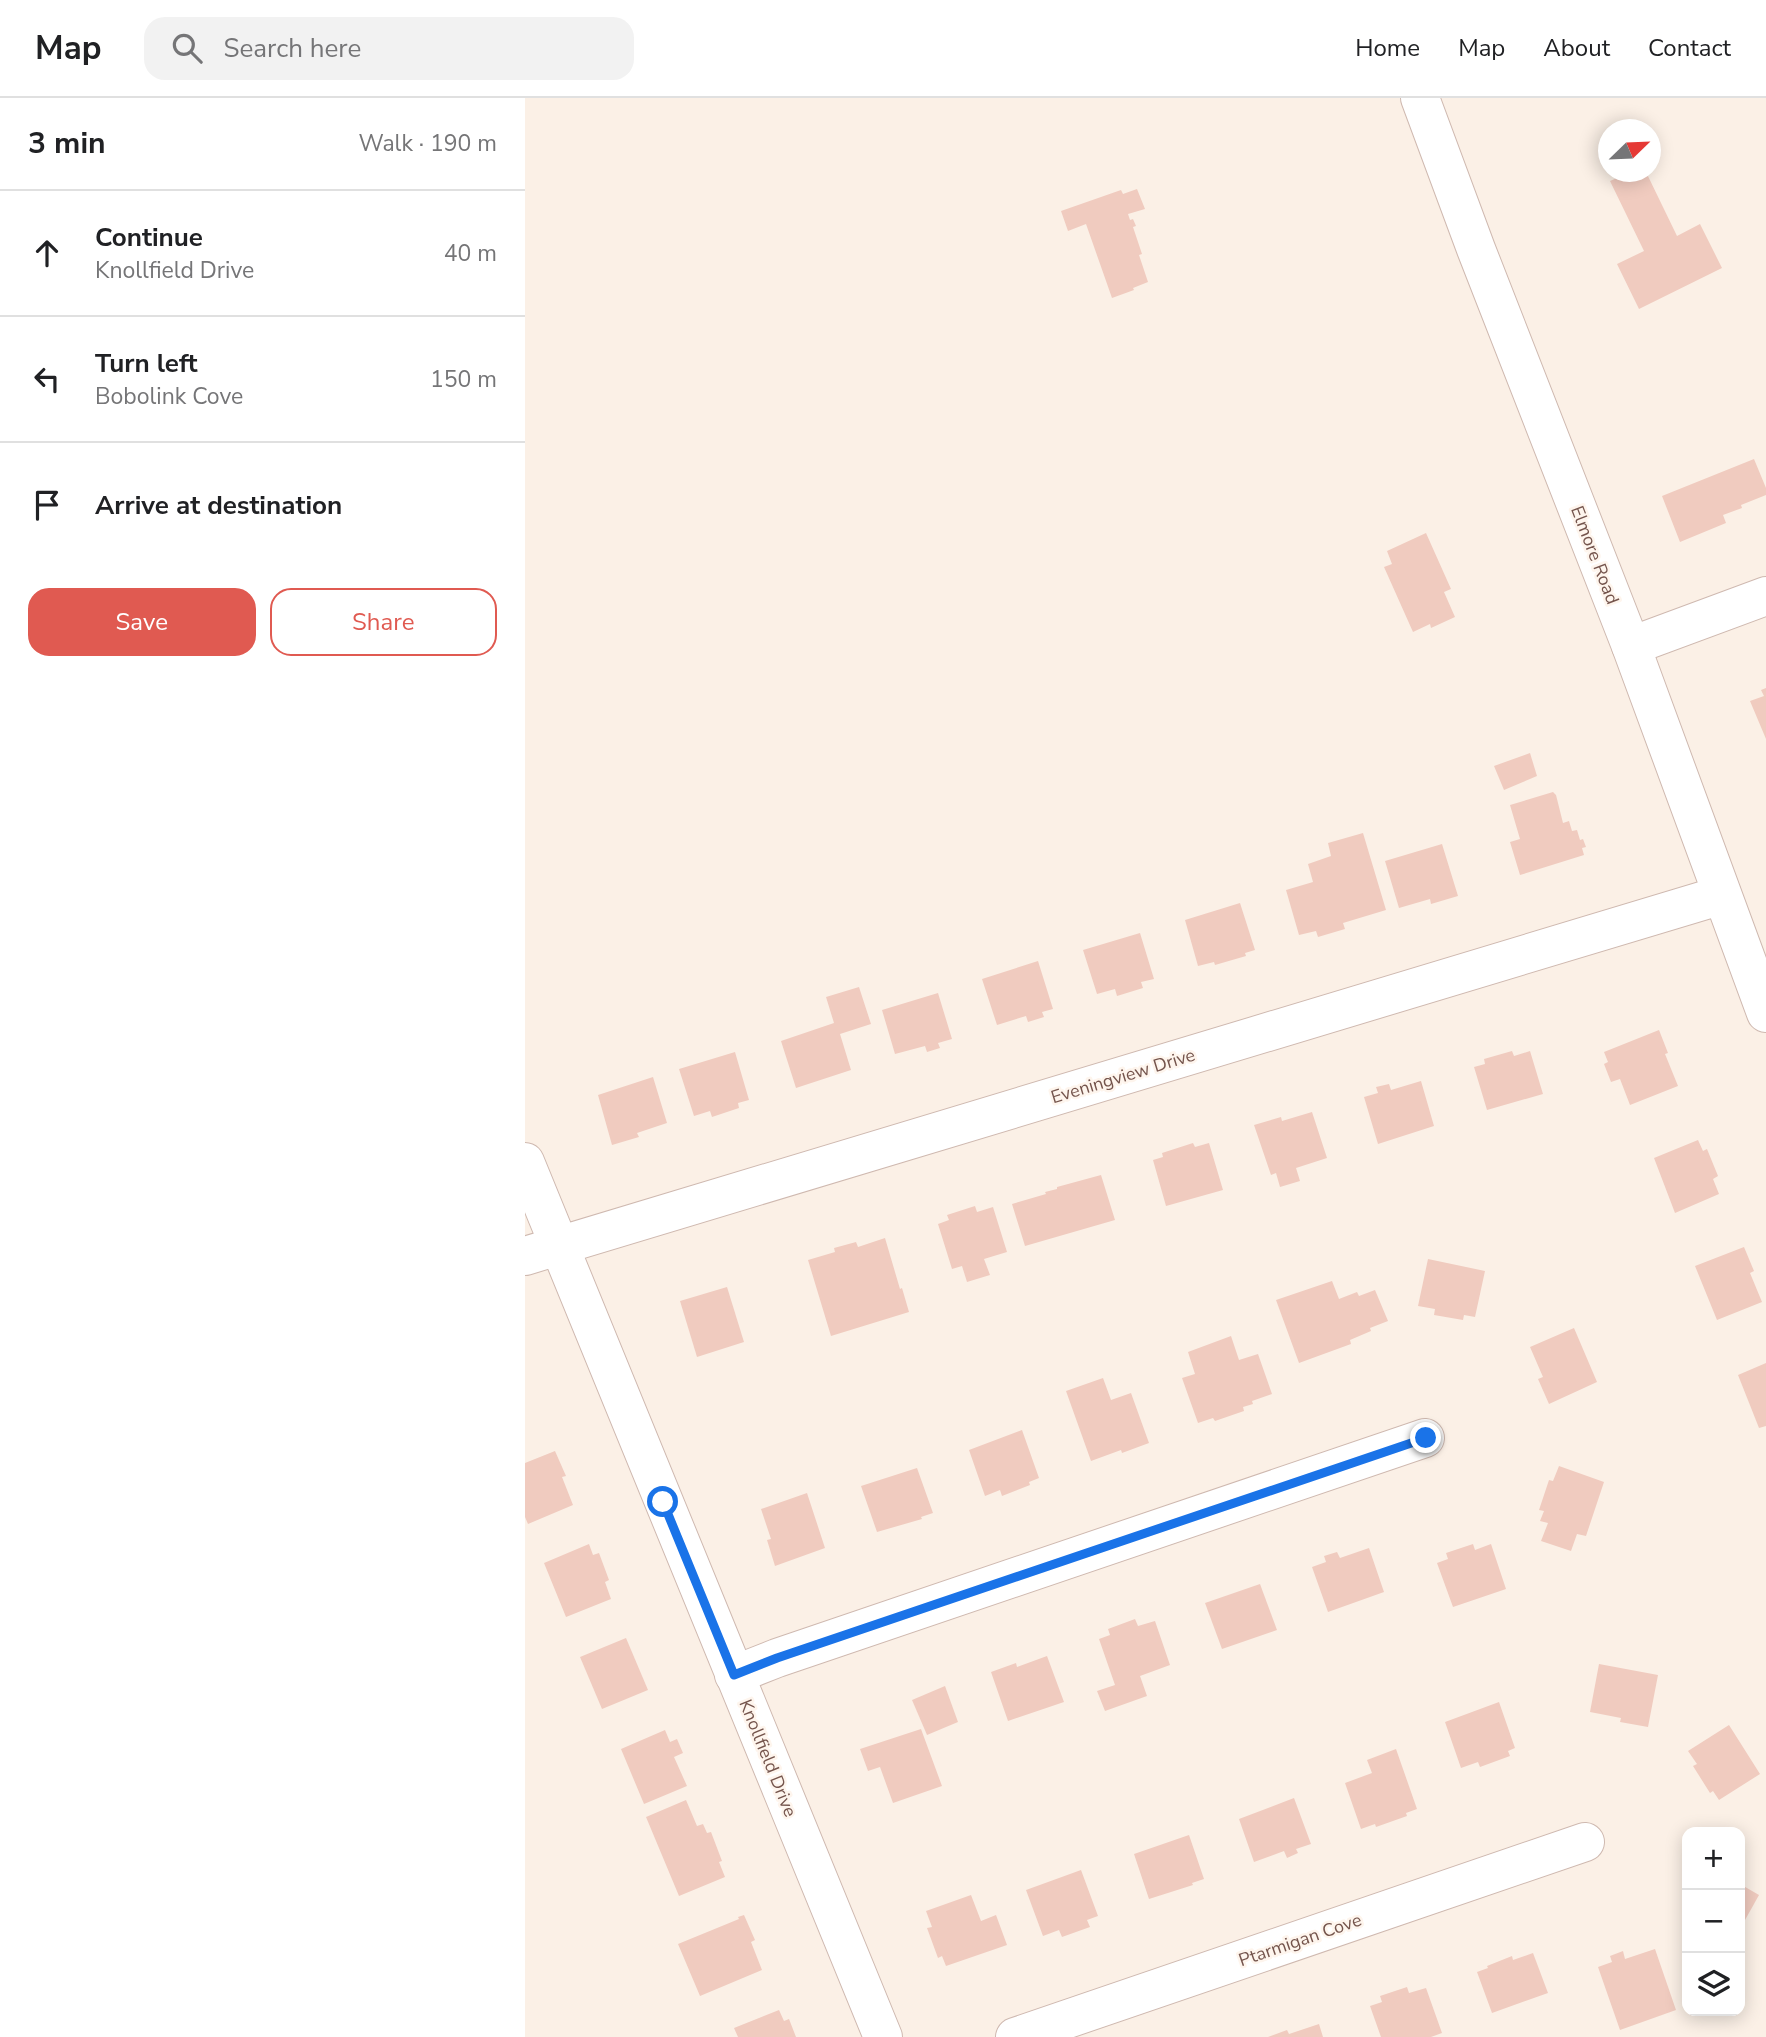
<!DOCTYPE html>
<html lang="en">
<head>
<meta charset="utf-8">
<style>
	body { margin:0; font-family:"Nunito Sans",sans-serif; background:#f2f2f2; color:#202124 }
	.controls { position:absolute; right:21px; bottom:21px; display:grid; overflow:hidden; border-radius:14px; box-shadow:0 4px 18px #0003 }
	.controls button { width:63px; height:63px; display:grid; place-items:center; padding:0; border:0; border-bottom:2px solid #e0e0e0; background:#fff; color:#202124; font:35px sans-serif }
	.compass { position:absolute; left:1073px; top:21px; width:63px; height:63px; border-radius:50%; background:#fff; box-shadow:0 4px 18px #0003; rotate:67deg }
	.stop { position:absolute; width:21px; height:21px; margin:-16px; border:5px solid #1a73e8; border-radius:50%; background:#fff }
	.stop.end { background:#1a73e8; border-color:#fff; box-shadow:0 2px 7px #0008 }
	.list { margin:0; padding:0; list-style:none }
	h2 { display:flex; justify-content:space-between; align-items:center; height:91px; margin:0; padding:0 28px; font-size:30px }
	h2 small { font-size:23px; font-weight:400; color:#757577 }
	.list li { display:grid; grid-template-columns:46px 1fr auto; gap:21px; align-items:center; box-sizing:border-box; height:126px; padding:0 28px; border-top:2px solid #e0e0e0 }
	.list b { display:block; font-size:26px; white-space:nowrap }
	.list p { margin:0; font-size:23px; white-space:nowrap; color:#757577 }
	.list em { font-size:23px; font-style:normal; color:#757577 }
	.actions { display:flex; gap:14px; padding:21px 28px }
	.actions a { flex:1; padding:16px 0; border:2px solid #e05a51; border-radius:21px; text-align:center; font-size:24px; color:#e05a51 }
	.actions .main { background:#e05a51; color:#fff }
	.icon { flex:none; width:38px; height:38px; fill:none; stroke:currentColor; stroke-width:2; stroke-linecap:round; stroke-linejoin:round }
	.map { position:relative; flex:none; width:1241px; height:1939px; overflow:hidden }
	header { display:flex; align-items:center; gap:42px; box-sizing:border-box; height:98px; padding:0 35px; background:#fff; border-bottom:2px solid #e0e0e0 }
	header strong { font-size:33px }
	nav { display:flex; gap:38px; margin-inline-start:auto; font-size:24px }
	.search { width:490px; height:63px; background:#f2f2f2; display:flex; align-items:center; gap:18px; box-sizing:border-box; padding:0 24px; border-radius:21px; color:#757577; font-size:26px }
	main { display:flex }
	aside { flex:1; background:#fff }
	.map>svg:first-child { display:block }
	.building { fill:#f0cbbf }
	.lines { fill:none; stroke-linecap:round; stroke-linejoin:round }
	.minor-casing { stroke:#cfb9b0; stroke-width:40 }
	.minor { stroke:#fff; stroke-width:38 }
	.route { stroke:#1a73e8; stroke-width:9 }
	.labels { text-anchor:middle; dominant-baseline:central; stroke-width:5; stroke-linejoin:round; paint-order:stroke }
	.street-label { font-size:18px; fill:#74544c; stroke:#fef5ed }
</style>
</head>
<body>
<header>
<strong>Map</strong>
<div class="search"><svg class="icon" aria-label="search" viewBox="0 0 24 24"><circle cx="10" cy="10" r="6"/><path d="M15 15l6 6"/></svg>Search here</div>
<nav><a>Home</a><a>Map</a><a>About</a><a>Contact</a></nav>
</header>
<main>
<aside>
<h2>3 min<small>Walk · 190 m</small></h2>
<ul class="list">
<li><svg class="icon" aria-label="ahead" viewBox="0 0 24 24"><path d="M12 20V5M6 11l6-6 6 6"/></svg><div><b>Continue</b><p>Knollfield Drive</p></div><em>40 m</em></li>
<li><svg class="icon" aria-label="left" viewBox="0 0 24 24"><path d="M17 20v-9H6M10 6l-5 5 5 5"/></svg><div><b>Turn left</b><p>Bobolink Cove</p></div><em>150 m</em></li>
<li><svg class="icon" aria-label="arrive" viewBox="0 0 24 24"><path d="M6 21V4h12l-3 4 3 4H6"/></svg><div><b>Arrive at destination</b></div></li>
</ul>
<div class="actions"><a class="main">Save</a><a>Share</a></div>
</aside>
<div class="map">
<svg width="1241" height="1939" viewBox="0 0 1241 1939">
	<rect width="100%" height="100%" fill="#fbf0e6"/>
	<g class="building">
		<path d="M1106,74H1121L1152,138L1175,126L1197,170L1114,211L1092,166L1119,153L1085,83Z"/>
		<path d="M612,91L620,111L603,116L605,122L608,121L611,128L608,129L617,156L614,157L623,184L608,190L609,192L587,200L561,126L543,133L536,113L596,92L598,96Z"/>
		<path d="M1229,361L1241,390V397L1216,407L1217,410L1198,417L1201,425L1155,444L1137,398Z"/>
		<path d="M901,435L926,491L919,494L930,519L906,530L905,526L888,534L859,469L867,466L862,453Z"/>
		<path d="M1241,590V641L1225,603L1239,598L1236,592Z"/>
		<path d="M1005,655L1012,678L979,692L969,668Z"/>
		<path d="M1028,694L1031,697L1038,725L1044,723L1047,733L1052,732L1055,742L1058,741L1061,749L1057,750L1059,757L995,777L985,744L995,741L985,707Z"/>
		<path d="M838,735L861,812L818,825L820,831L793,839L791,833L774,837L761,792L788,784L783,766L806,758L803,745Z"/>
		<path d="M917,746L933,798L906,806L905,801L874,810L860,763Z"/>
		<path d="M715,805L730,852L720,855L721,858L690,867L689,864L673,868L660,822Z"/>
		<path d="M615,835L629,881L616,884L618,890L592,898L590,891L572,896L558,852Z"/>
		<path d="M513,863L528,911L517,914L519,919L503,924L501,918L472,927L457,881Z"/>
		<path d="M334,889L346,926L315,936L326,972L271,990L256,943L309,925L301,899Z"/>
		<path d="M413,895L427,941L413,945L415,950L402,954L400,948L370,956L357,912Z"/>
		<path d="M1134,932L1143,955L1140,956L1153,988L1105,1007L1095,981L1086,984L1079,966L1083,964L1079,954Z"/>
		<path d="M987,953L989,958L1005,953L1018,996L962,1012L949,969L960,966L959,961Z"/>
		<path d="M210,954L224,1002L213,1005L214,1010L187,1019L185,1013L169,1018L154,971Z"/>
		<path d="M128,979L142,1025L112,1035L114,1039L87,1047L73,997Z"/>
		<path d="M896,983L909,1028L853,1046L839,999L853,995L851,989L864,986L866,992Z"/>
		<path d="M787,1014L802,1060L771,1070L775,1083L755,1089L751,1075L746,1077L729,1027L756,1019L757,1023Z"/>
		<path d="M1173,1042L1178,1053L1182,1051L1193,1078L1188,1081L1194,1096L1150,1115L1129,1060Z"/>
		<path d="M668,1045L670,1049L684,1045L698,1092L641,1108L628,1062L638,1059L637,1055Z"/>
		<path d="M576,1077L590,1122L500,1148L487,1106L521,1096L520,1094L532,1091V1089Z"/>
		<path d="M450,1108L452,1114L468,1109L482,1154L459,1161L465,1177L442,1184L437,1168L427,1171L413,1126L424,1122L422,1117Z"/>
		<path d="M360,1140L375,1191L377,1190L384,1214L306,1238L283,1162L310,1154L309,1150L331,1144L333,1149Z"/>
		<path d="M1219,1149L1229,1173L1225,1175L1237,1204L1192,1222L1170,1168Z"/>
		<path d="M903,1161L960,1173L950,1219L939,1217L938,1222L909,1217L910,1211L893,1208Z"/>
		<path d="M807,1183L814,1201L832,1194L834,1198L850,1192L863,1223L845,1230L846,1233L825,1242L826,1246L774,1265L751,1202Z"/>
		<path d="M202,1189L219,1244L172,1259L155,1203Z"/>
		<path d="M1049,1230L1072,1284L1024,1306L1013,1281L1018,1279L1005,1249Z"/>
		<path d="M706,1238L714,1262L733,1256L747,1296L727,1303L728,1306L718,1309L719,1313L690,1323L688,1320L673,1325L657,1280L670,1276L663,1254Z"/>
		<path d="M1241,1265V1328L1234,1330L1213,1277Z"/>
		<path d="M578,1280L586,1302L606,1295L624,1345L597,1355L596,1352L566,1363L541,1293Z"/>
		<path d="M497,1332L514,1380L504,1384L505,1387L477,1398L475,1392L460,1398L444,1352Z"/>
		<path d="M30,1353L41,1378L37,1379L48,1407L3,1426L0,1419V1365Z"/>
		<path d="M1034,1368L1079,1384L1061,1438L1052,1436L1046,1453L1016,1443L1023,1425L1015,1423L1019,1413L1014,1412L1024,1382L1028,1383Z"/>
		<path d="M392,1370L408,1415L396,1419L397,1421L352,1434L336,1388Z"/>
		<path d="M282,1395L300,1450L250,1468L242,1442L246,1441L236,1411Z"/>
		<path d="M64,1446L68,1457L74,1455L84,1482L80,1484L86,1501L41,1519L19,1465Z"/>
		<path d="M948,1446L950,1452L966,1446L981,1491L928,1509L912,1465L923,1461L921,1455Z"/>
		<path d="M844,1450L859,1494L803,1514L787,1469L801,1464L799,1458L812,1454L815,1460Z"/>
		<path d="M735,1486L752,1532L697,1551L680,1505Z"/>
		<path d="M610,1521L613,1528L630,1523L645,1567L615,1578L622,1598L580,1613L572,1593L590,1587L574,1541L585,1537L583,1531Z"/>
		<path d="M101,1540L123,1592L77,1611L55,1559Z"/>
		<path d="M522,1558L539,1604L483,1623L466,1574L491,1565L492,1569Z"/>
		<path d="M1074,1566L1133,1577L1123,1629L1095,1624L1096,1620L1065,1614Z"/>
		<path d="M420,1588L433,1624L402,1637L387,1602Z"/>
		<path d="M974,1604L990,1650L983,1653L985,1658L955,1669L953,1664L936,1670L920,1624Z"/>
		<path d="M1204,1627L1235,1676L1194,1702L1188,1693L1185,1695L1168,1668L1172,1666L1163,1653Z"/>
		<path d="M396,1631L417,1688L368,1705L355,1669L343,1673L335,1651Z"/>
		<path d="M140,1632L145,1644L152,1641L158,1655L149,1659L162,1688L119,1706L96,1651Z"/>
		<path d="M871,1651L892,1711L881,1715L882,1718L851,1729L850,1726L836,1731L820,1685L847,1675L842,1662Z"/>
		<path d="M769,1700L786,1746L771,1751L773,1755L762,1760L759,1753L729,1764L714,1721Z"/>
		<path d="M161,1702L172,1728L178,1726L182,1735L186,1734L197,1763L194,1764L200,1779L154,1798L121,1719Z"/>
		<path d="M664,1737L679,1781L667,1785L668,1787L624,1801L609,1756Z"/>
		<path d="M556,1772L573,1818L562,1822L565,1829L537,1839L534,1832L518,1838L501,1792Z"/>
		<path d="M1215,1786L1234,1797L1215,1831Z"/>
		<path d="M446,1797L456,1823L471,1817L482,1847L421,1868L417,1858L413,1860L402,1830L407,1829L401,1813Z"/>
		<path d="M219,1817L230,1842L226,1844L237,1872L175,1898L153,1846L214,1821L213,1819Z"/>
		<path d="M1130,1851L1151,1912L1095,1932L1073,1869L1087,1864L1085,1858L1098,1853L1100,1861Z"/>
		<path d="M1008,1855L1023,1895L967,1915L952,1874L963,1870L962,1868L987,1858L988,1862Z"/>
		<path d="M882,1889L884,1895L901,1890L917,1935L906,1939H856L845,1908L857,1904L855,1898Z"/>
		<path d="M254,1912L259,1923L264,1921L271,1939H213L209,1930Z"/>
		<path d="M794,1926L798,1939H743L762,1932L764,1936Z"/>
	</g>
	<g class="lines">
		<g class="minor-casing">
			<g id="minor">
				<path d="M895,0L951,151L1106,548L1241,915"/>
				<path d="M1106,548L1241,498"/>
				<path d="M0,1064L358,1939"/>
				<path d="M0,1158L1197,797"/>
				<path d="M209,1577L252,1560L900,1340"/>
				<path d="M490,1939L1060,1744"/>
			</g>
		</g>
		<use href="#minor" class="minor"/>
	</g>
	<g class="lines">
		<path class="route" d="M138,1404L209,1577L252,1560L901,1340"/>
	</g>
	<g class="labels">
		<g class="street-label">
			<text transform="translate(1070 457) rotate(69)">Elmore Road</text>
			<text transform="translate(598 978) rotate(-17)">Eveningview Drive</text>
			<text transform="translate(243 1660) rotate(68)">Knollfield Drive</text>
			<text transform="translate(775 1842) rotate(-19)">Ptarmigan Cove</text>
		</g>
	</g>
</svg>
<div class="controls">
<button>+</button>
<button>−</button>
<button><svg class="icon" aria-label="layers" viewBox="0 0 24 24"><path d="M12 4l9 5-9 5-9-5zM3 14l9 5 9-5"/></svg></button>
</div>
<svg class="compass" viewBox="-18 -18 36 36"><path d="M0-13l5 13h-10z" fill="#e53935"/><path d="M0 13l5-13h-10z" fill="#757577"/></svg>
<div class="stop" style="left:138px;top:1404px"></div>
<div class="stop end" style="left:901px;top:1340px"></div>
</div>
</main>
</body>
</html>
